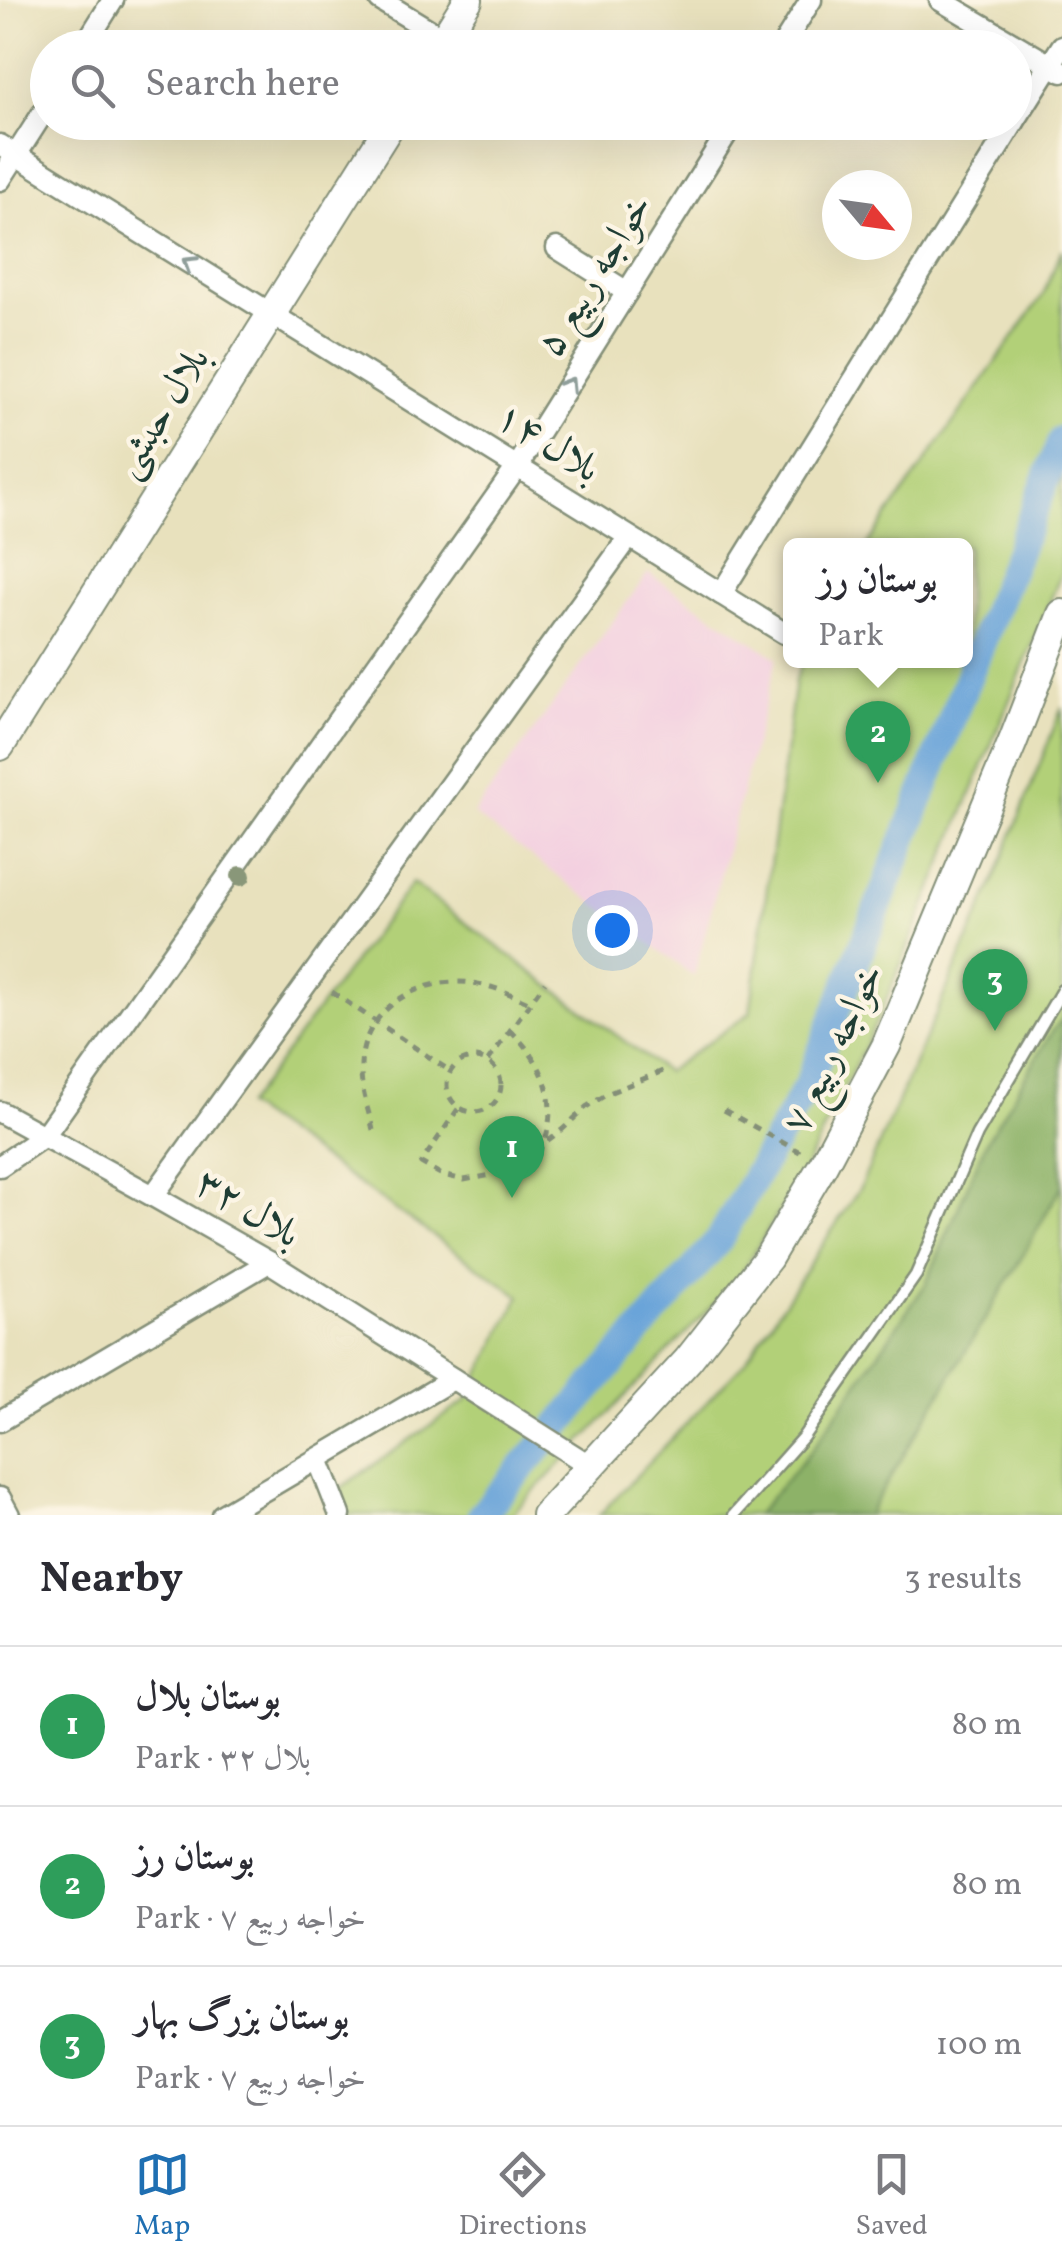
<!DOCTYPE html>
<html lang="en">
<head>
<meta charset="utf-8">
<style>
	body { margin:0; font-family:Vollkorn,Amiri,serif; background:#f2f2f3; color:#2b2b33 }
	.compass { position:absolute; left:822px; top:170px; width:90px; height:90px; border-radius:50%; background:#fff; box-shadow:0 10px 40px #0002; rotate:119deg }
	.you { position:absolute; left:612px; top:930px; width:35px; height:35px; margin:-25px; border:8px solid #fff; border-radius:50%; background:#1a73e8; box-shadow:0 0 0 15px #1a73e833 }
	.badge { display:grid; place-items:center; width:65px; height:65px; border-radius:50%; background:#1f6fb2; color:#fff; font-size:32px; font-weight:700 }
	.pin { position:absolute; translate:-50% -82px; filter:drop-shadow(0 2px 5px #0008) }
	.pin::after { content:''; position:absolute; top:52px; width:35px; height:30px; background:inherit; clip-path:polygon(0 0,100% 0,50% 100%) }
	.popup { position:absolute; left:783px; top:538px; width:190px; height:130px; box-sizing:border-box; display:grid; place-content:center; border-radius:15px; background:#fff; filter:drop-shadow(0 2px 8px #0005); font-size:32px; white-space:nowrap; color:#7c7c81 }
	.popup b { font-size:38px; color:#2b2b33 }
	.popup::after { content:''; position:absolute; left:50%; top:100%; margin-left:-20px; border:20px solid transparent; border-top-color:#fff }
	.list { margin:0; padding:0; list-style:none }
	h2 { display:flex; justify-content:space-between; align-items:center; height:130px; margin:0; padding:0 40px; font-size:42px }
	h2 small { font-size:32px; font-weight:400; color:#7c7c81 }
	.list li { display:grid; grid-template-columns:65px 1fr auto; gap:30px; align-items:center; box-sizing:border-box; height:160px; padding:0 40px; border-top:2px solid #e1e1e2 }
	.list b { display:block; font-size:38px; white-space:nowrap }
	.list p { margin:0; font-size:32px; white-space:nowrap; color:#7c7c81 }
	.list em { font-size:32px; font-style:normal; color:#7c7c81 }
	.icon { flex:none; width:55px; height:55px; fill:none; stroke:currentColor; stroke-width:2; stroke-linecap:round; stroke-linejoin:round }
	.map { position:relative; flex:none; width:1062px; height:1515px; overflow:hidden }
	.search { position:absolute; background:#fff; box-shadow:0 10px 40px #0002; left:30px; right:30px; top:30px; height:110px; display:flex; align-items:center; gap:25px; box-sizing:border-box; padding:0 35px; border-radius:55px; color:#7c7c81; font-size:38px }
	.sheet { height:610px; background:#fff }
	nav { display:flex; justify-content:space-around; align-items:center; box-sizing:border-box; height:140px; border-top:2px solid #e1e1e2; background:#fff; font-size:28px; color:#7c7c81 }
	nav a { display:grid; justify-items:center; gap:5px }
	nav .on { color:#1f6fb2 }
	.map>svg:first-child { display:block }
	.built { fill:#f3cfe0 }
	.green { fill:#b2d078; stroke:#688656; stroke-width:2.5 }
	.forest { fill:#8db268; stroke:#56784e; stroke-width:2.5 }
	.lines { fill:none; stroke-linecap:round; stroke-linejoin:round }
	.canal { stroke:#6aa4d9; stroke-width:28 }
	.service-casing { stroke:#848f78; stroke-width:15 }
	.minor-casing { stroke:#848f78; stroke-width:25 }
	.tertiary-casing { stroke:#848f78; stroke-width:32 }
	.path { stroke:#848f78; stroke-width:5; stroke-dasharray:8 8; stroke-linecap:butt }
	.service { stroke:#fff; stroke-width:10 }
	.minor { stroke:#fff; stroke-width:20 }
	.tertiary { stroke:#fff; stroke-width:28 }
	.tree { fill:#899779 }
	.oneway { stroke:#8f9e9a }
	.labels { text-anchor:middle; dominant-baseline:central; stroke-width:9; stroke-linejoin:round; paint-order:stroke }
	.street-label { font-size:40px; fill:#1f3d34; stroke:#fcf5e5 }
</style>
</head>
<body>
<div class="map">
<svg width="1062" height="1515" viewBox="0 0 1062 1515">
	<rect width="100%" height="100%" fill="#fcf5e5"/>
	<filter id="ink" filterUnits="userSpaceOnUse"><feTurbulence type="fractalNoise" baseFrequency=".01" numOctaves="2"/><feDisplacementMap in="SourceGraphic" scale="20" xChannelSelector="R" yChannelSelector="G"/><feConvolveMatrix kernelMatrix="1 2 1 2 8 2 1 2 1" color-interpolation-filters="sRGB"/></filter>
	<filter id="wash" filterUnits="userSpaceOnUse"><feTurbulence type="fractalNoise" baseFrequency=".0048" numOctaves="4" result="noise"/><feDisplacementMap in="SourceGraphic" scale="40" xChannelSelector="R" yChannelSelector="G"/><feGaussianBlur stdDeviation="2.25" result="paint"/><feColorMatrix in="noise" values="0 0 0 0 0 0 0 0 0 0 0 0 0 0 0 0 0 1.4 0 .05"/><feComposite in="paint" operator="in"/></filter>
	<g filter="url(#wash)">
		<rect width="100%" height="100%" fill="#e8e1bd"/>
		<path class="built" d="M648,573L777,658L694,976L473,814Z"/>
		<g class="green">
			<path d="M1062,249V572L880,1015L802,1174L738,1279L511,1515H348L339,1489L466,1401L520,1296L246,1106L412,883L666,1072L750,1013L795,681L803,661L966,660V546L867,545L1043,295Z"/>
			<path d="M1062,707V1515H599L745,1362L860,1188L997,874Z"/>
		</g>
		<path class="forest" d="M1062,1019V1185L1022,1257L868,1515H756L811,1451L926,1284L986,1142L1053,1030Z"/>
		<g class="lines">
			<path class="canal" d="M481,1515L719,1240L808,1084L1062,439"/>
		</g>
	</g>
	<g filter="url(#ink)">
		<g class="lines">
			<g class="service-casing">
				<path id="service" d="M734,1515L803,1437L916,1275L977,1134L1062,990"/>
			</g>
			<g class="minor-casing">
				<g id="minor">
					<path d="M380,0L444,39"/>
					<path d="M940,0L1062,72"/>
					<path d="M83,48L113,0"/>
					<path d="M781,48L811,0"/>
					<path d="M1014,122L1062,46"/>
					<path d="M0,145L784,633"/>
					<path d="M0,180L48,105"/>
					<path d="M557,248L627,292"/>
					<path d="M721,594L1014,122"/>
					<path d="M0,1112L153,1196L269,1262L592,1467"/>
					<path d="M0,1166L44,1136L517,467L734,122"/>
					<path d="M153,1196L629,537"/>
					<path d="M0,1421L269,1262"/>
					<path d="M318,1459L340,1515"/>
					<path d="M0,1498L9,1515"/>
					<path d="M222,1515L453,1379"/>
				</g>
			</g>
			<g class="tertiary-casing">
				<g id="tertiary">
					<path d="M438,48L468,0"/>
					<path d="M0,746L392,122"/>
					<path d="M546,1515L688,1360L768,1258L823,1165L886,1046L1013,741L1062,614"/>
				</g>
			</g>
			<g class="path">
				<path d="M332,992L450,1071"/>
				<path d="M510,1030C542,1061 560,1099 544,1143"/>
				<circle cx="474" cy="1085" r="27"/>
				<path d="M488,1061L545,982"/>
				<path d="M458,1109L421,1163L442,1175L464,1180L492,1175L529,1161L544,1143L563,1129L586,1107L609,1093L663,1071"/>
				<path d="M724,1110L800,1152"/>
				<path d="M373,1130C369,1111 360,1088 361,1068C361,1008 423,973 478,984C496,987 513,995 530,1003"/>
			</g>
			<use href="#service" class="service"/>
			<use href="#minor" class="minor"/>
			<use href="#tertiary" class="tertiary"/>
		</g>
		<circle class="tree" cx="241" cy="876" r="10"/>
		<defs><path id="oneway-chevron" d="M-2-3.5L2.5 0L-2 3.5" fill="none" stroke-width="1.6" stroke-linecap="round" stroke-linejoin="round" transform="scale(2.5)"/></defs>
		<g class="oneway">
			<use href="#oneway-chevron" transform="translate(189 263) rotate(-148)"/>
			<use href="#oneway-chevron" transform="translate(569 384) rotate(-58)"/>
		</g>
	</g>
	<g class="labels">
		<g class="street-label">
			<text transform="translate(596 276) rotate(-58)">خواجه ربیع ۵</text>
			<text transform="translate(163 413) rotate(-58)">بلال حبشی</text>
			<text transform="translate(547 444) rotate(32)">بلال ۱۴</text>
			<text transform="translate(835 1049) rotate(-64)">خواجه ربیع ۷</text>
			<text transform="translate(247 1210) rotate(31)">بلال ۳۲</text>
		</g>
	</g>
</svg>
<svg class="compass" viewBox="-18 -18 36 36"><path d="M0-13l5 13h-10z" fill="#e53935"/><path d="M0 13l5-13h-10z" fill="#7c7c81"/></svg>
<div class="you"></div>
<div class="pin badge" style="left:512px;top:1198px;background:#2e9e5b">1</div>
<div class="pin badge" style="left:878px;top:783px;background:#2e9e5b">2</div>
<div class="popup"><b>بوستان رز</b>Park</div>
<div class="pin badge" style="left:995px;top:1031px;background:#2e9e5b">3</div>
<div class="search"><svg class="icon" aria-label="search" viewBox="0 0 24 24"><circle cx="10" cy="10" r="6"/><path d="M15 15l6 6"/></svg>Search here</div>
</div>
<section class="sheet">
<h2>Nearby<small>3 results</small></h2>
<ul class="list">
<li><span class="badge" style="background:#2e9e5b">1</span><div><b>بوستان بلال</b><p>Park · بلال ۳۲</p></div><em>80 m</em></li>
<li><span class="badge" style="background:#2e9e5b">2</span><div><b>بوستان رز</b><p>Park · خواجه ربیع ۷</p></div><em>80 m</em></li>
<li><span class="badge" style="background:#2e9e5b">3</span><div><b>بوستان بزرگ بهار</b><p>Park · خواجه ربیع ۷</p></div><em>100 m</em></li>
</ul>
</section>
<nav>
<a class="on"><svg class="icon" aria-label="map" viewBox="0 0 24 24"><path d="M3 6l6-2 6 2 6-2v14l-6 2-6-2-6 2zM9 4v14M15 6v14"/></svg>Map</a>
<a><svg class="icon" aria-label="directions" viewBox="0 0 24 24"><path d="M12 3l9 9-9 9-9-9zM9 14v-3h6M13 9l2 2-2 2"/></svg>Directions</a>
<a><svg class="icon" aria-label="saved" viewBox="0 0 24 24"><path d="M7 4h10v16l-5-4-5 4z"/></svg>Saved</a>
</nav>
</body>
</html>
